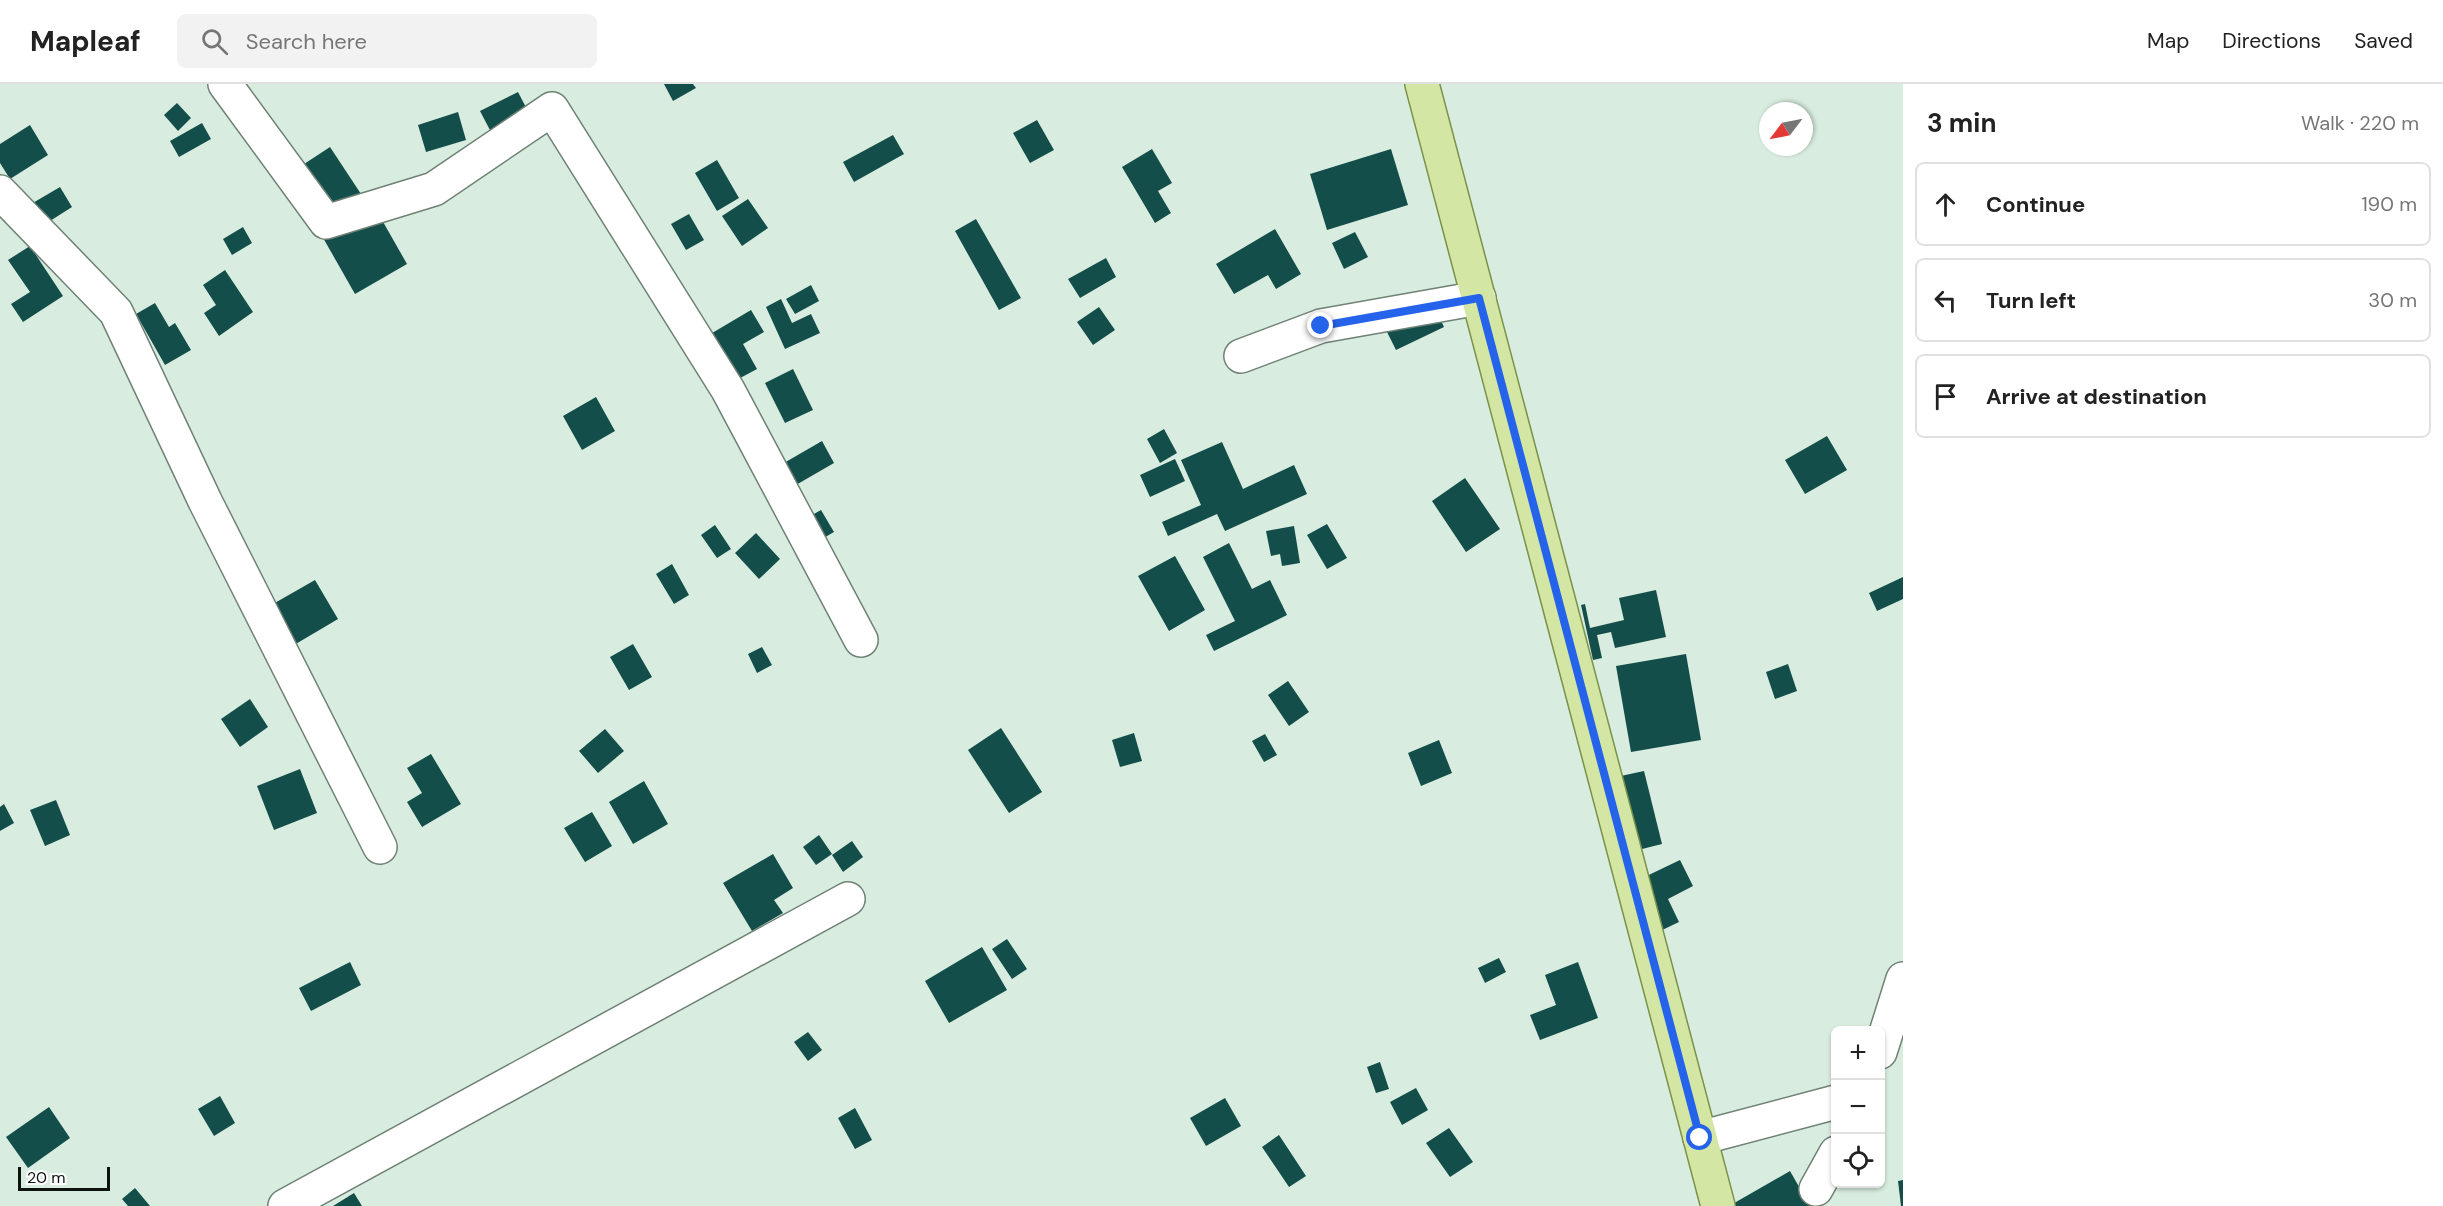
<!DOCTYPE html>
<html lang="en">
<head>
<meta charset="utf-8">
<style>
	body { margin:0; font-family:"DM Sans",sans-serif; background:#f2f2f2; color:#222 }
	.controls { position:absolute; right:18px; bottom:18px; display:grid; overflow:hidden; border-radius:9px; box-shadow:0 2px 4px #0004 }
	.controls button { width:54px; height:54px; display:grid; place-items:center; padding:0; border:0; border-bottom:2px solid #e0e0e0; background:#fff; color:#222; font:30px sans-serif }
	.compass { position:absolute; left:1759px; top:18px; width:54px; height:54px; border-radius:50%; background:#fff; box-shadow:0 2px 4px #0004; rotate:238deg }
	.scale { position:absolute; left:18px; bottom:15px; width:92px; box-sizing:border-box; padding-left:6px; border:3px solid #0d140f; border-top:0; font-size:16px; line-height:21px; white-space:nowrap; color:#0d140f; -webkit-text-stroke:4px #fff; paint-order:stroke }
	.stop { position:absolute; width:18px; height:18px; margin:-14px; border:4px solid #2563eb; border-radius:50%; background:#fff }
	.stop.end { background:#2563eb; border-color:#fff; box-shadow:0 2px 6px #0008 }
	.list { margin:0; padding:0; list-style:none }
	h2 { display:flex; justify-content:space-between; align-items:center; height:78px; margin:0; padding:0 24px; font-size:26px }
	h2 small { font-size:20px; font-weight:400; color:#767676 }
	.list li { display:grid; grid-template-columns:39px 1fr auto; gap:18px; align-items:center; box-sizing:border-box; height:84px; margin:0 12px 12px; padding:0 12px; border:2px solid #e0e0e0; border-radius:9px }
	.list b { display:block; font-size:22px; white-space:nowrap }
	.list em { font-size:20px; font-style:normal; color:#767676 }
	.icon { flex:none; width:33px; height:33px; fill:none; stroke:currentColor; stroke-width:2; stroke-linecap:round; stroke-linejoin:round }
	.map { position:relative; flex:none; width:1903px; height:1122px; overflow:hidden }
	header { display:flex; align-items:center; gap:36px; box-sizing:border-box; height:84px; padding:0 30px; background:#fff; border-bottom:2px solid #e0e0e0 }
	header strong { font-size:28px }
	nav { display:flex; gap:33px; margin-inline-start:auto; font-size:21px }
	.search { width:420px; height:54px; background:#f2f2f2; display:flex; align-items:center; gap:15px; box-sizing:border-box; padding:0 21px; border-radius:9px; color:#767676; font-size:22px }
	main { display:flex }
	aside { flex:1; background:#fff }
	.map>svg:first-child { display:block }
	.building { fill:#144e4a }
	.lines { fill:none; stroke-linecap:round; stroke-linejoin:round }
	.minor-casing { stroke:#6f8275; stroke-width:36 }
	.major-casing { stroke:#7a9149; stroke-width:36 }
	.minor { stroke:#fff; stroke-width:33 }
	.major { stroke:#d3e6a4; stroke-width:33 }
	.route { stroke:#2563eb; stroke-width:8 }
</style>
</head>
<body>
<header>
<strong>Mapleaf</strong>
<div class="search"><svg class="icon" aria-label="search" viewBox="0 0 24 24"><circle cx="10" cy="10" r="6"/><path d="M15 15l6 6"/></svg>Search here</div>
<nav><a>Map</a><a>Directions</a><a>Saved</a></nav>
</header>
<main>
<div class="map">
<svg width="1903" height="1122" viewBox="0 0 1903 1122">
	<rect width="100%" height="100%" fill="#d8eddf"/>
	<g class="building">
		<path d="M664,0H693L696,4L673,17Z"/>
		<path d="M518,8L530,31L492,50L480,27Z"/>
		<path d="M177,19L191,34L178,47L164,31Z"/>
		<path d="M458,28L466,56L426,68L418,41Z"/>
		<path d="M1037,36L1054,66L1030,79L1013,49Z"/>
		<path d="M202,39L211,55L179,73L170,57Z"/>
		<path d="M30,41L48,71L10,95L0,79V60Z"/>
		<path d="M893,51L904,70L854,98L843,78Z"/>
		<path d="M330,63L361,110L329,131L298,84Z"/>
		<path d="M1152,65L1172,99L1158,107L1171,129L1155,139L1122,83Z"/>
		<path d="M1391,65L1408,121L1327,146L1310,90Z"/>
		<path d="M717,76L739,114L717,127L695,89Z"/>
		<path d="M60,103L72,123L39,144L26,123Z"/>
		<path d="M748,115L768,144L742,162L722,132Z"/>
		<path d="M374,122L407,180L355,210L322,152Z"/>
		<path d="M689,130L704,156L686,166L671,140Z"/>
		<path d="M976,135L1021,214L999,226L955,147Z"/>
		<path d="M243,143L252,159L232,171L223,155Z"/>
		<path d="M1275,145L1301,190L1276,205L1268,191L1234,210L1216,180Z"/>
		<path d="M1355,148L1368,173L1344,185L1332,159Z"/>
		<path d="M30,162L63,212L23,238L11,220L30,208L8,176Z"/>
		<path d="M1106,174L1116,193L1080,214L1068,195Z"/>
		<path d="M225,186L253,228L219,252L204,229L216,221L203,201Z"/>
		<path d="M811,201L819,217L795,230L786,215Z"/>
		<path d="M1427,207L1444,243L1396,266L1378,230Z"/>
		<path d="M781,215L792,239L811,230L820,249L785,265L766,223Z"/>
		<path d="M155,219L169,243L175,239L191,266L165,281L136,230Z"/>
		<path d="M1099,223L1115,246L1093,261L1077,238Z"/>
		<path d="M751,226L764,248L743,260L757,285L729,300L702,255Z"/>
		<path d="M793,285L813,326L785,339L765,299Z"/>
		<path d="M596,313L615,347L582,366L563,332Z"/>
		<path d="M1164,345L1177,369L1160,379L1147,355Z"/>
		<path d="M1827,352L1847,386L1805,410L1785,376Z"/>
		<path d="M822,357L834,379L789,405L777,383Z"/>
		<path d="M1222,358L1243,405L1294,381L1307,410L1225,447L1217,430L1168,452L1162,438L1201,421L1181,376Z"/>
		<path d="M1175,375L1185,397L1150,413L1140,391Z"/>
		<path d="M1465,394L1500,445L1466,468L1432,417Z"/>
		<path d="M821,426L834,448L801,467L789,444Z"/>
		<path d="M1327,440L1347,474L1327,485L1307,451Z"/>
		<path d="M715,441L731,465L717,474L701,451Z"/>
		<path d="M1294,442L1300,479L1282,482L1280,470L1271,472L1266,447Z"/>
		<path d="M756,449L780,475L759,495L735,469Z"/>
		<path d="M1229,459L1252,505L1270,496L1287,531L1214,567L1206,551L1235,537L1203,473Z"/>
		<path d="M1175,472L1205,526L1169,547L1138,492Z"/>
		<path d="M672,480L689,511L674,520L656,490Z"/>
		<path d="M1903,493V515L1877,527L1869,509Z"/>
		<path d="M315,496L338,535L289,564L266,524Z"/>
		<path d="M1656,506L1666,553L1615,564L1611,548L1597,551L1602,574L1593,576L1581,521L1585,520L1590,544L1624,536L1619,514Z"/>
		<path d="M633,560L652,593L629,606L610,573Z"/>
		<path d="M762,563L772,581L757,589L748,570Z"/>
		<path d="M1686,570L1701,656L1631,668L1616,582Z"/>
		<path d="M1788,580L1797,607L1775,615L1766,588Z"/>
		<path d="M1288,597L1309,628L1289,642L1268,611Z"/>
		<path d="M250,615L268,643L240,663L221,635Z"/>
		<path d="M1001,644L1042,708L1009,729L968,666Z"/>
		<path d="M605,645L624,667L598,689L579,667Z"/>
		<path d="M1134,649L1142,677L1120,683L1112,656Z"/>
		<path d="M1265,650L1277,671L1264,678L1252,657Z"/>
		<path d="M1439,656L1452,689L1421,702L1408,669Z"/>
		<path d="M431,670L461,720L422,743L407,718L422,709L407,684Z"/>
		<path d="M300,685L317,729L274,746L257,702Z"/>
		<path d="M1644,687L1662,760L1634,767L1616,693Z"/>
		<path d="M644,697L668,740L633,760L609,718Z"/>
		<path d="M56,716L70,751L45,762L30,726Z"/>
		<path d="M4,720L14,739L0,747V723Z"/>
		<path d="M592,728L612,762L585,778L564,744Z"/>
		<path d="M819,751L832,770L816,781L803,763Z"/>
		<path d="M852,757L863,773L843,788L832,771Z"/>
		<path d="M773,770L793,804L774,816L783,829L752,847L723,799Z"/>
		<path d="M1680,776L1693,802L1668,815L1679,838L1656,849L1632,799Z"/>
		<path d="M1007,855L1027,885L1012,895L992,865Z"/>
		<path d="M982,863L1007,906L949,939L925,897Z"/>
		<path d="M1499,874L1506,888L1485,899L1478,884Z"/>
		<path d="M350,878L361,901L311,927L299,904Z"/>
		<path d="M1578,878L1598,934L1540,956L1530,931L1556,921L1545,891Z"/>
		<path d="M808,948L822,966L808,977L794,958Z"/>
		<path d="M1380,978L1389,1005L1376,1009L1367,983Z"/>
		<path d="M1416,1004L1428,1026L1402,1041L1390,1018Z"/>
		<path d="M220,1012L235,1039L214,1052L198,1025Z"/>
		<path d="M1225,1014L1241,1042L1206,1062L1190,1034Z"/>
		<path d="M49,1023L70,1054L28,1084L6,1053Z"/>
		<path d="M855,1024L872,1056L855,1065L838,1034Z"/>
		<path d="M1449,1044L1473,1078L1450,1093L1426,1059Z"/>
		<path d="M1279,1051L1306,1092L1289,1103L1262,1063Z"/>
		<path d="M1790,1087L1810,1122H1729Z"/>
		<path d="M1903,1096V1122H1901L1898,1097Z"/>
		<path d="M135,1104L150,1122H128L122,1115Z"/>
		<path d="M354,1109L362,1122H333Z"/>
	</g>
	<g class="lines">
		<g class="minor-casing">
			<g id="minor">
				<path d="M225,0L326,138L434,105L552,25L728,306L861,556"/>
				<path d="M0,108L116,228L205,417L380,763"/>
				<path d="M1241,272L1321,242L1479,214"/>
				<path d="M1880,968L1903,895"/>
				<path d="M1700,1054L1836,1018"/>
				<path d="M1816,1105L1836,1069"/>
				<path d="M285,1122L848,815"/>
			</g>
		</g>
		<g class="major-casing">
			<path id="major" d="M1422,0L1718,1122"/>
		</g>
		<use href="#minor" class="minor"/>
		<use href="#major" class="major"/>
	</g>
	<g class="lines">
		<path class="route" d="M1321,242L1479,214L1700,1054"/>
	</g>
</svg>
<div class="controls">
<button>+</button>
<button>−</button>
<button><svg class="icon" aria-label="locate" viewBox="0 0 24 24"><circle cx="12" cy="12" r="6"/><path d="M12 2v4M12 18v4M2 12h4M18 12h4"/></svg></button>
</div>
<svg class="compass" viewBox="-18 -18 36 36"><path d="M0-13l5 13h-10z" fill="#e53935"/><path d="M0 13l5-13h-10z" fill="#767676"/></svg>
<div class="scale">20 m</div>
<div class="stop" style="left:1700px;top:1054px"></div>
<div class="stop end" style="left:1321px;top:242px"></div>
</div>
<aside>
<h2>3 min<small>Walk · 220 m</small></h2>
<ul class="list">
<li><svg class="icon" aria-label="ahead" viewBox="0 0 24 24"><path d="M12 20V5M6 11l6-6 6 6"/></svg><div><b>Continue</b></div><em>190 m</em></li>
<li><svg class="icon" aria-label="left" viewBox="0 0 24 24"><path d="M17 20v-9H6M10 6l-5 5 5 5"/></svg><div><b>Turn left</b></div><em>30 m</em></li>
<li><svg class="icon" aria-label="arrive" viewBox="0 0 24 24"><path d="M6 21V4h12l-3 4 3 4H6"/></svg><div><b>Arrive at destination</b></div></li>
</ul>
</aside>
</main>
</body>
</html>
